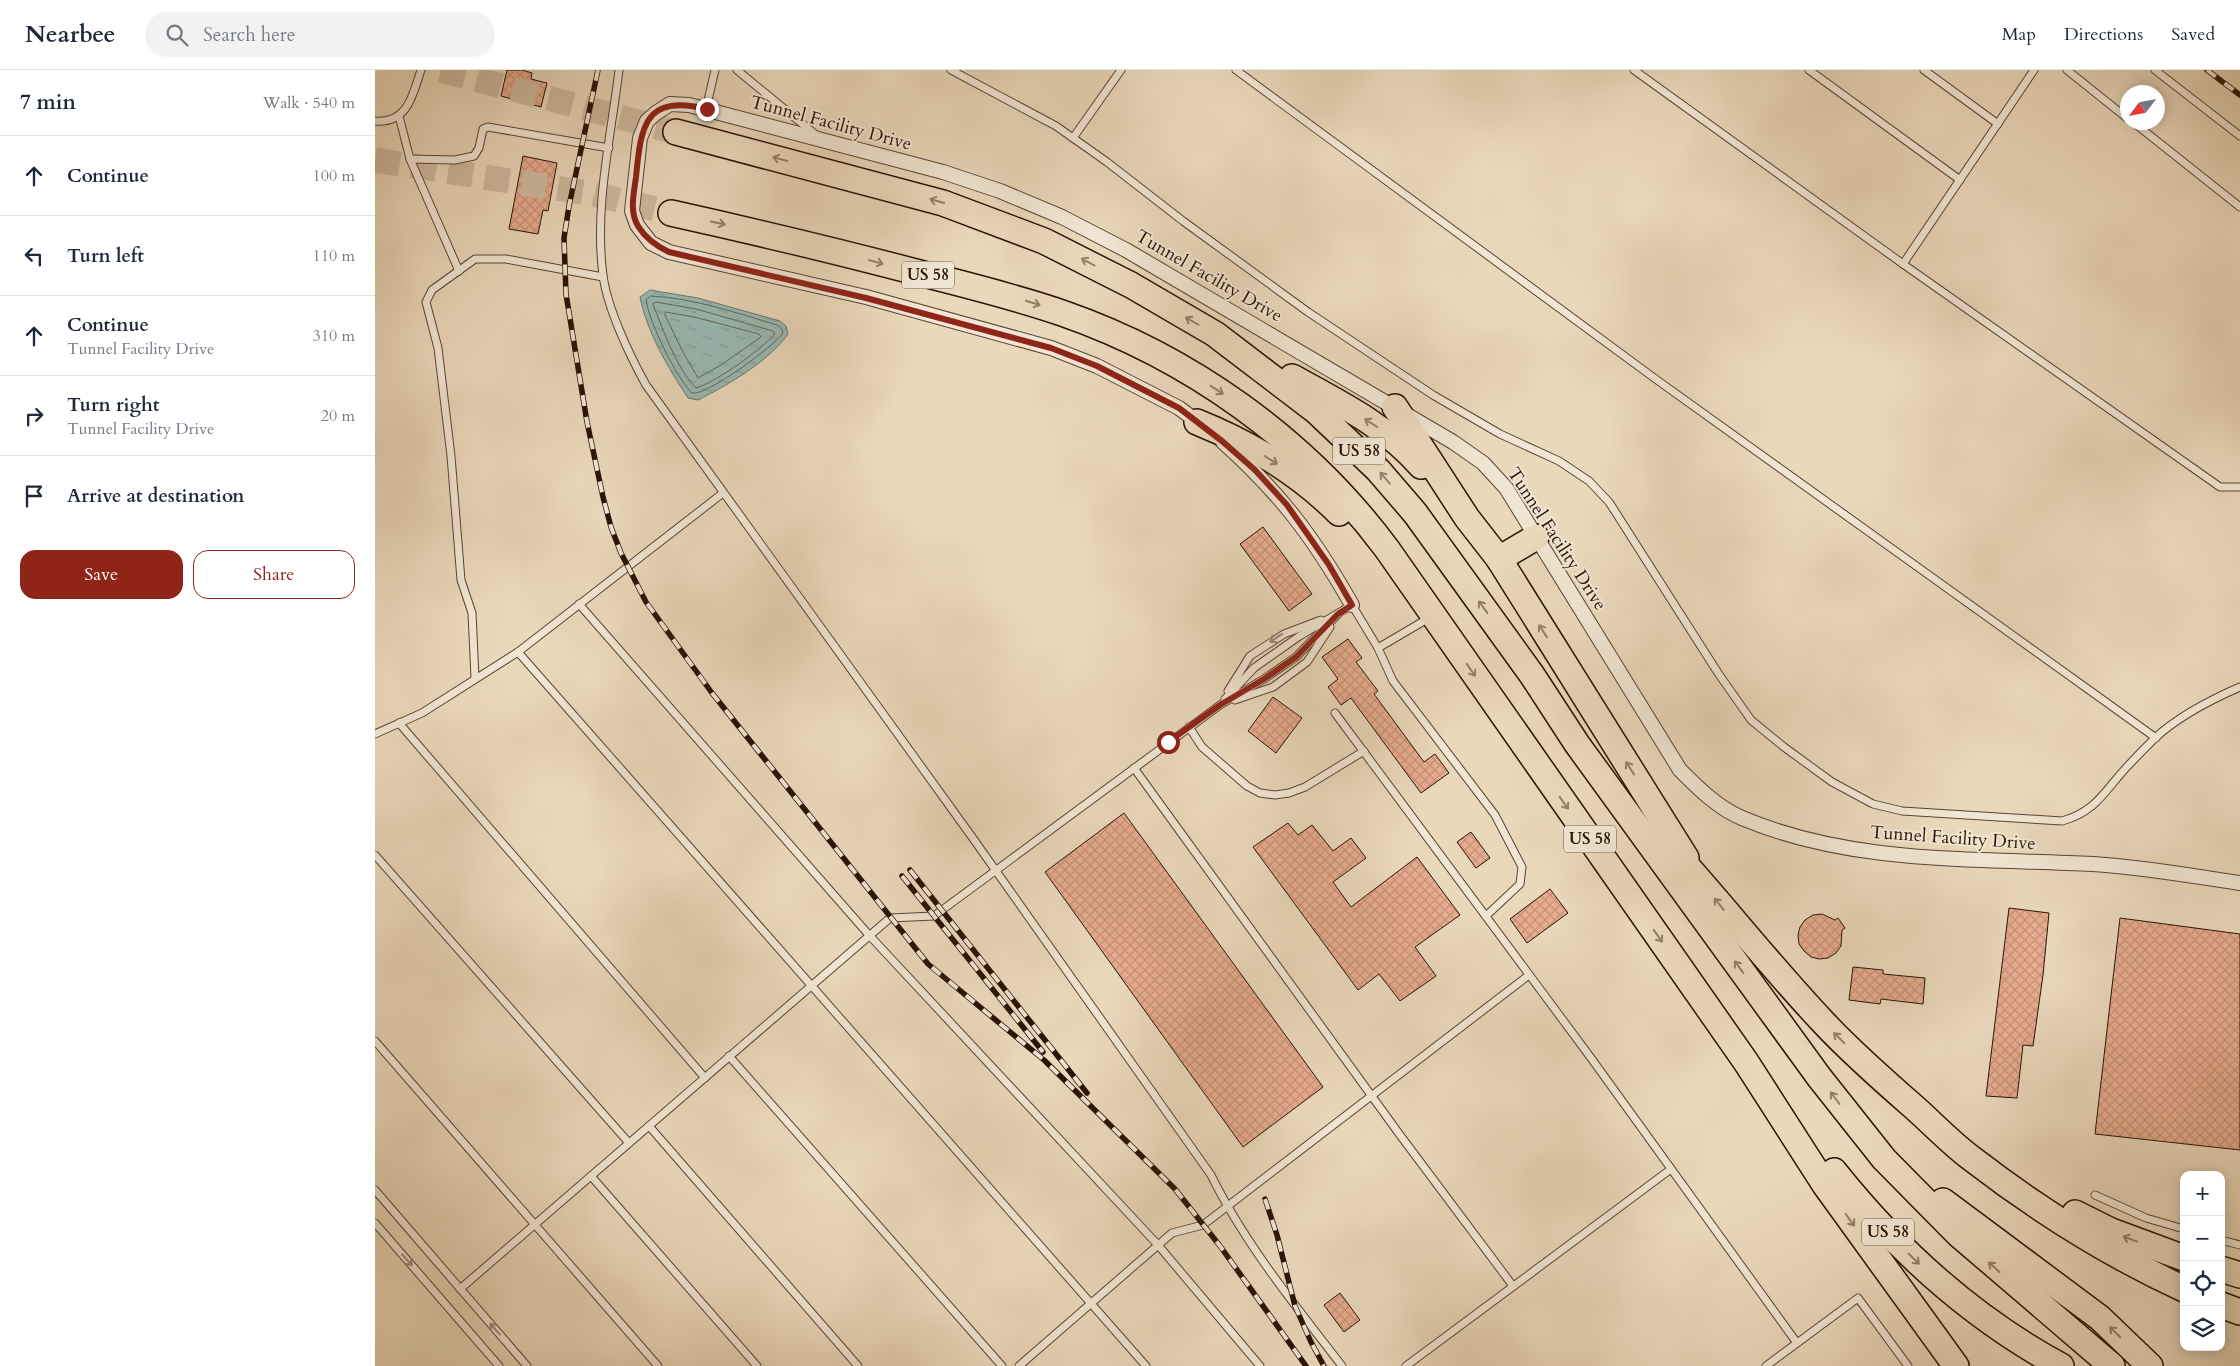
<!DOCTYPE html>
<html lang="en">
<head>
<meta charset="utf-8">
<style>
	body { margin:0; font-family:Cardo,serif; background:#f2f2f3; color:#1f2937 }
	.controls { position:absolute; right:15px; bottom:15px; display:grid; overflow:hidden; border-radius:10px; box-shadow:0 2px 12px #0003 }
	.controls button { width:45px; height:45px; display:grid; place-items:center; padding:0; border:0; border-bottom:1px solid #e0e1e3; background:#fff; color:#1f2937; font:25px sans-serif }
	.compass { position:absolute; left:1745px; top:15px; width:45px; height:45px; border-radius:50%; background:#fff; box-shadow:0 2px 12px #0003; rotate:238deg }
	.stop { position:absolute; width:15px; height:15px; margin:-11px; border:4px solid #8f2418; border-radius:50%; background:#fff }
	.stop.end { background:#8f2418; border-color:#fff; box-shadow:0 1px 5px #0008 }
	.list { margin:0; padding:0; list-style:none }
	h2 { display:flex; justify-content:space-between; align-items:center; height:65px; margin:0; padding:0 20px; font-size:21px }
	h2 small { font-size:16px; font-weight:400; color:#747a83 }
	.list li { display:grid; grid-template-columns:32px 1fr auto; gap:15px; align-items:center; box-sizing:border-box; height:80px; padding:0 20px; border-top:1px solid #e0e1e3 }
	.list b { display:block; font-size:19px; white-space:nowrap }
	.list p { margin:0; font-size:16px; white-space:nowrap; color:#747a83 }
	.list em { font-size:16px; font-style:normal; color:#747a83 }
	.actions { display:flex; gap:10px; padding:15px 20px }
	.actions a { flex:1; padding:11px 0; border:1px solid #8f2418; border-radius:15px; text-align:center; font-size:18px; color:#8f2418 }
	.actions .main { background:#8f2418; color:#fff }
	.icon { flex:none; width:28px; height:28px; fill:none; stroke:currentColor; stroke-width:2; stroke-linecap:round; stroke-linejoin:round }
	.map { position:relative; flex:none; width:1865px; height:1296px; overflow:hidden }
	header { display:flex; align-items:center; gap:30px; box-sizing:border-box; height:70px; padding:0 25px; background:#fff; border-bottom:1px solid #e0e1e3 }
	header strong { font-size:24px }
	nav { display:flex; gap:28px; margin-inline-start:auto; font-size:18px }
	.search { width:350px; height:45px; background:#f2f2f3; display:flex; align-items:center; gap:12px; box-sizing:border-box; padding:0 18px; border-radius:28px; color:#747a83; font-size:19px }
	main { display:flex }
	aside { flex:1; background:#fff }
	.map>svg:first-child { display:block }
	.water { fill:url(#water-ripples); stroke:#6b776d }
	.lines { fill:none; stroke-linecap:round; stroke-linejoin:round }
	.shore { stroke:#60665c; stroke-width:1 }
	.building { fill:url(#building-cross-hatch); stroke:#281305 }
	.motorway-tunnel { stroke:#cdbaa0; stroke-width:25; stroke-dasharray:25 12; stroke-linecap:butt }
	.service-casing { stroke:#584432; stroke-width:9 }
	.minor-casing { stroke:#584432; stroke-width:16 }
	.motorway-casing { stroke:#281305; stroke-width:28 }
	.service { stroke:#f1e6d3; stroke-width:7 }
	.minor { stroke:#f1e6d3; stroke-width:14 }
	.motorway { stroke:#ead8bb; stroke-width:25 }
	.rail-casing { stroke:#281305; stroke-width:5.5 }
	.rail { stroke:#f1e6d3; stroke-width:4; stroke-dasharray:11; stroke-linecap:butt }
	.oneway { stroke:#937f69 }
	.oneway2 { stroke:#978776 }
	.route { stroke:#8f2418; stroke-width:6 }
	.labels { text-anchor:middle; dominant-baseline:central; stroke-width:4; stroke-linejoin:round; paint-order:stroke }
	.shield { fill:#f1e6d3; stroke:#645243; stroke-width:1 }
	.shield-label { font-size:16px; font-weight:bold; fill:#281305 }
	.street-label { font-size:18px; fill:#281305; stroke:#f1e6d3 }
</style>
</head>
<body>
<header>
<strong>Nearbee</strong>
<div class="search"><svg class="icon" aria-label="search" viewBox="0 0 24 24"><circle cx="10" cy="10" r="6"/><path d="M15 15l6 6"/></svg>Search here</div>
<nav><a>Map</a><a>Directions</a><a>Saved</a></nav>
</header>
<main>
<aside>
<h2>7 min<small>Walk · 540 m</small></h2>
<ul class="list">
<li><svg class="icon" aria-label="ahead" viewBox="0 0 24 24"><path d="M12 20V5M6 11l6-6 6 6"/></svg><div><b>Continue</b></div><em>100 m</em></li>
<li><svg class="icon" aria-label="left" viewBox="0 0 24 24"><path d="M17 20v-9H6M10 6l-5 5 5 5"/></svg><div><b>Turn left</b></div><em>110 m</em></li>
<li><svg class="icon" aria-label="ahead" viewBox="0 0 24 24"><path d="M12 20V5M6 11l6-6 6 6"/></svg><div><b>Continue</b><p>Tunnel Facility Drive</p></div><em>310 m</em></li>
<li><svg class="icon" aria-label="right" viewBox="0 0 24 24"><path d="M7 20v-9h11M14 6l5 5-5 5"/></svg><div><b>Turn right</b><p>Tunnel Facility Drive</p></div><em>20 m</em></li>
<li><svg class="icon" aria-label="arrive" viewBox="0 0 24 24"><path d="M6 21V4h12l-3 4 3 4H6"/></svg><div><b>Arrive at destination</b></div></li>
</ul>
<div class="actions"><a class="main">Save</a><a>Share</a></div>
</aside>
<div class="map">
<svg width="1865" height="1296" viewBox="0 0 1865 1296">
	<defs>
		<pattern id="water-ripples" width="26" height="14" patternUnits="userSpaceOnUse" patternTransform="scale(1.25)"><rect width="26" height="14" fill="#98b9b3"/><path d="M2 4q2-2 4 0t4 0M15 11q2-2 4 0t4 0" fill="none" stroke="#839e98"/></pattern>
		<pattern id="building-cross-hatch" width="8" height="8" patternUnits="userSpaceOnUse" patternTransform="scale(1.25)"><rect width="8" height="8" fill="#e7ab8f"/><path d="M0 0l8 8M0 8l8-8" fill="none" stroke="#c6927a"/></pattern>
	</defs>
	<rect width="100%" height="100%" fill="#ead8bb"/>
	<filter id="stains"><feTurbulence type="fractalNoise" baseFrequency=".004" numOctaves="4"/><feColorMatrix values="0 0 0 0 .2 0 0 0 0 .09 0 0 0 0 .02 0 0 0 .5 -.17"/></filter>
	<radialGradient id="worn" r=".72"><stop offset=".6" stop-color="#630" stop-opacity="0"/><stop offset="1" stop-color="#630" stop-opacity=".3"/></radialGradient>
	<path class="water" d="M275,220L323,228L405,251L411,256L413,264C394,291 353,315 323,330L313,328C293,298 272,262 265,227Z"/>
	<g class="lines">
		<g class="shore">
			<path d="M276,226C318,228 362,243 402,255L407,259L408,263C398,277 332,326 317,323C301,307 274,252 271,230Z"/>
			<path d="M281,232L321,239L398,261L400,264C386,280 341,312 321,318C302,299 289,262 279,237L278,234Z"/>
			<path d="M291,242L319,247L384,264L386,267L346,295L323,308L309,284L290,245Z"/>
		</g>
	</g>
	<g class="building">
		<path d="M132,0H147L157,3L156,9L172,13L166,37L126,26Z"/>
		<path d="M148,86L182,93L173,141L168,140L163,164L134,159Z"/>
		<path d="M888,457L937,524L914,541L865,474Z"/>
		<path d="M973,569L987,588L981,592L1003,621L999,624L1049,692L1060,684L1074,703L1046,723L976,628L966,635L953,617L963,609L947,587Z"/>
		<path d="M898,627L927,648L901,683L873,661Z"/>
		<path d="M749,743L948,1017L868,1077L670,802Z"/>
		<path d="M913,753L923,765L937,755L958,781L976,768L991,788L958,812L976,837L1042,787L1085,845L1040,877L1061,906L1025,931L1004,904L983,920L878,777Z"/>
		<path d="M1096,762L1115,788L1101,798L1082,772Z"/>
		<path d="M1175,819L1193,843L1152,873L1135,849Z"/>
		<path d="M1634,838L1674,843L1668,905L1658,976L1648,975L1642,1028L1611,1026Z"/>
		<path d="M1447,844L1460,850L1463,848L1470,858L1467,860L1466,876L1461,883L1453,888L1444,889L1436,887L1429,881L1424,874L1423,865L1425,857L1430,850L1438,845Z"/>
		<path d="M1745,848L1865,864V1080L1720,1064Z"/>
		<path d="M1478,897L1508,900V904L1550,908L1548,934L1506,929L1505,934L1474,930Z"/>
		<path d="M965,1223L985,1250L969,1262L949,1235Z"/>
	</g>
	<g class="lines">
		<g class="motorway-tunnel">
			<path d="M66,0L301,62"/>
			<path d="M0,90L219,124L296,143"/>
		</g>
		<g class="service-casing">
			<g id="service">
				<path d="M244,0C236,67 219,137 228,205C232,238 255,286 271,315L597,767L836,1105C870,1174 920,1235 967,1296"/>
				<path d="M362,0L441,65"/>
				<path d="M576,0L681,56L732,92L808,151L933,242L1058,325L1125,364L1184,391L1214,411L1234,432L1343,603L1376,650L1409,677L1457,712L1498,734L1527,741L1687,751C1720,742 1729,722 1750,699C1760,688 1770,678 1780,668C1804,646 1835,630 1865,617"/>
				<path d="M861,0L1282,310L1781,668"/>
				<path d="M1259,0L1528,194"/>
				<path d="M1434,0L1585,110"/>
				<path d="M1549,0L1623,54"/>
				<path d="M1659,0L1528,194L1845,417H1865"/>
				<path d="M1692,0L1752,48"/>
				<path d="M1780,0L1865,66"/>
				<path d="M331,39L340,0"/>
				<path d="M24,46L35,89L84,201"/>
				<path d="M0,51C33,54 38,24 46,0"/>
				<path d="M1758,52L1865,137"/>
				<path d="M698,68L746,0"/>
				<path d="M35,89L80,90L99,86L104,78L108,59L113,57L234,78"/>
				<path d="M204,534L494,865L783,1175L885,1296"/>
				<path d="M1003,578L1054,548"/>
				<path d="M143,582L771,1296"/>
				<path d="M100,608L97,543L86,510L76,386L63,278L51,232L57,220L100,189H131L228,207"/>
				<path d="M853,621L875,586L909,564L946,550"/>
				<path d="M850,629L879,598L923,567L977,535L1003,578L1018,611L1120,745L1147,797L1145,814L1111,846"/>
				<path d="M860,630L898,617L932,592L955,557"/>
				<path d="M960,643L1216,988L1422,1273"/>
				<path d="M24,653L330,1008"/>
				<path d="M814,657L827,677L872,716L885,723L900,725L914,723L930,717L989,681"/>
				<path d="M0,664L47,643L143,582L348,423"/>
				<path d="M759,698L1025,1065L1138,1216"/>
				<path d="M0,785L254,1073"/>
				<path d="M0,971L283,1296"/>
				<path d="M354,986L627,1296"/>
				<path d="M274,1056L483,1296"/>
				<path d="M216,1106L382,1296"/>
				<path d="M0,1120L152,1296"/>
				<path d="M1720,1125L1771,1148L1809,1159"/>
				<path d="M0,1153L124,1296"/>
				<path d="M1846,1170L1865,1175"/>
				<path d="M85,1219L515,848L559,846L845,635L889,609L921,587L963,544"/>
				<path d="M644,1296L797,1163L828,1155L1154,905"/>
				<path d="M1031,1296L1296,1099"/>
				<path d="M1391,1296L1483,1228L1533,1296"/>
			</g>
		</g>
		<g class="minor-casing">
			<g id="minor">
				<path d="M828,356L804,338L722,296L676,278L491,227L294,182L276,173L262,155L257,141L265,68L272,51L281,43L295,34L314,35L568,102L625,121L687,147L751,180L1078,372L1108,393L1131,418L1305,700C1323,718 1343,738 1367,748C1478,795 1601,788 1718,794C1768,797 1816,806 1865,813"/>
				<path d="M848,372C906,424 939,468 977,535"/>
			</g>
		</g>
		<g class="motorway-casing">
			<g id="motorway">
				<path d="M301,62L568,133L669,171L756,215L840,264L941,341L1003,400L1040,443L1157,605L1202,674L1444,1007L1509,1089L1583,1164L1737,1296"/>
				<path d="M296,143C377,161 457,180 537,201C587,214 638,226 687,243C814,287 931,370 1012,479L1371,992L1450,1115L1581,1296"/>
				<path d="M917,307C962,332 1012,356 1046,396"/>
				<path d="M1020,337L1092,448L1124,489L1311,788"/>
				<path d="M822,352C874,373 924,403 964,443"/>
				<path d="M1124,489L1161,467"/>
				<path d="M1294,776C1347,834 1395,896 1449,953C1477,983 1509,1011 1540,1038C1559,1055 1576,1073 1596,1088C1662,1139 1733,1184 1809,1219"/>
				<path d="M1459,1101C1522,1180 1597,1248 1686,1296"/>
				<path d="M1568,1131L1725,1248L1775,1296"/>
				<path d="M1700,1143L1736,1161L1809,1188"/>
				<path d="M1846,1199L1865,1205"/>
				<path d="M1846,1235L1865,1242"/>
			</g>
		</g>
		<use href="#service" class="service"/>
		<use href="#minor" class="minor"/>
		<use href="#motorway" class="motorway"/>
		<g class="rail-casing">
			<g id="rail">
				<path d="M223,0L194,136L189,168L191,224L212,352L228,427L236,457L246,483L271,532L337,623L553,894L669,990L800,1119L845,1176L931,1296"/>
				<path d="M1832,0L1865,25"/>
				<path d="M535,800L712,1023"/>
				<path d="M527,806L668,982"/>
				<path d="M890,1129L902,1165L920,1236L936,1272L949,1296"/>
			</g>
		</g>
		<use href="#rail" class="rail"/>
	</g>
	<defs><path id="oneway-shaft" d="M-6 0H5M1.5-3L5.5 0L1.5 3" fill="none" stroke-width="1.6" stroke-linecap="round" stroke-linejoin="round" transform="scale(1.25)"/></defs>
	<g class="oneway">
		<use href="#oneway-shaft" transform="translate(405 89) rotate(-165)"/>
		<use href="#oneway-shaft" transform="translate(562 131) rotate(-164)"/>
		<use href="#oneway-shaft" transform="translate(343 153) rotate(12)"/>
		<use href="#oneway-shaft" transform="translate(501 192) rotate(15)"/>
		<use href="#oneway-shaft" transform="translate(713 192) rotate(-152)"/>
		<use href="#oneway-shaft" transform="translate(658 233) rotate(17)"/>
		<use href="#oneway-shaft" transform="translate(817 251) rotate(-150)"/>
		<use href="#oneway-shaft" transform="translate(842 320) rotate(33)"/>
		<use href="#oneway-shaft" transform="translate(996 353) rotate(-148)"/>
		<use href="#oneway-shaft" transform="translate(896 390) rotate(32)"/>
		<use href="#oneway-shaft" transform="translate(1010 408) rotate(-131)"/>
		<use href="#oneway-shaft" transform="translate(1108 537) rotate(-126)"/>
		<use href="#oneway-shaft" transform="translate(1168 561) rotate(-122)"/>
		<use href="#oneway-shaft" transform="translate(1096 600) rotate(55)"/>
		<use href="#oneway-shaft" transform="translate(1255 698) rotate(-122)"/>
		<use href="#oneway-shaft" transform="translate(1189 733) rotate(55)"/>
		<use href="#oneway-shaft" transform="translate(1344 834) rotate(-129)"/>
		<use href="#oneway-shaft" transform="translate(1283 866) rotate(55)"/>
		<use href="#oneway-shaft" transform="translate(1364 897) rotate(-126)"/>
		<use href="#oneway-shaft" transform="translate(1464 968) rotate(-135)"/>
		<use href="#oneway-shaft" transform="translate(1460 1028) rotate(-127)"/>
		<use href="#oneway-shaft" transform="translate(1475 1150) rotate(54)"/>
		<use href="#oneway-shaft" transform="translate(1755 1169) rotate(-159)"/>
		<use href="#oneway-shaft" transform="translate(1539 1189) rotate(44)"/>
		<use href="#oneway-shaft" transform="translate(1619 1197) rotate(-138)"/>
		<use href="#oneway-shaft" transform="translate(1740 1262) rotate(-136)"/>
	</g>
	<g class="oneway2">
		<use href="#oneway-shaft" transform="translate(901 568) rotate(146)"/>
		<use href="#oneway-shaft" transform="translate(32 1190) rotate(49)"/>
		<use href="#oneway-shaft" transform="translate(120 1259) rotate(-131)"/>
	</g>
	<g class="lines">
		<path class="route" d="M332,39C269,24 266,56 261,107C259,123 254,141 263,156C271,169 281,176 294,182L491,228L676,278L722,296L804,338L847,371L880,400L912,435L954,495L977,535L963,544L921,587L889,609L845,635L793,672"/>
	</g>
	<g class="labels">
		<g class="shield">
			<rect x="527" y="191.5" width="52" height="27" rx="4"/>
			<rect x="958" y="367.5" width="52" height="27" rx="4"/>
			<rect x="1189" y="755.5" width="52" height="27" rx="4"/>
			<rect x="1487" y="1148.5" width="52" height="27" rx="4"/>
		</g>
		<g class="shield-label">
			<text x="553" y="205">US 58</text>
			<text x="984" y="381">US 58</text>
			<text x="1215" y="769">US 58</text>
			<text x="1513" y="1162">US 58</text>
		</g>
		<g class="street-label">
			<text transform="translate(456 53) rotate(15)">Tunnel Facility Drive</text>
			<text transform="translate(834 206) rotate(30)">Tunnel Facility Drive</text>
			<text transform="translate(1182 469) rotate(57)">Tunnel Facility Drive</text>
			<text transform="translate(1578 768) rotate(4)">Tunnel Facility Drive</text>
		</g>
	</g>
	<rect width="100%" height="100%" filter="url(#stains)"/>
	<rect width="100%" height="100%" fill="url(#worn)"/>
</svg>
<div class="controls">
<button>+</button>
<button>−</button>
<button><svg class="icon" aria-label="locate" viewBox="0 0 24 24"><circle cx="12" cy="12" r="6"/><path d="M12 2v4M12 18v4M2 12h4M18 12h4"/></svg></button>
<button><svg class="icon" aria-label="layers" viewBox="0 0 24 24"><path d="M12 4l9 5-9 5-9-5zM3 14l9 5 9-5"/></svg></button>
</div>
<svg class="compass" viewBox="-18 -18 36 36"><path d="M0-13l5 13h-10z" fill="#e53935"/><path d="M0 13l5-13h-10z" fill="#747a83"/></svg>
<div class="stop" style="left:793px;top:672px"></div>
<div class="stop end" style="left:332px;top:39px"></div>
</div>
</main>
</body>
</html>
